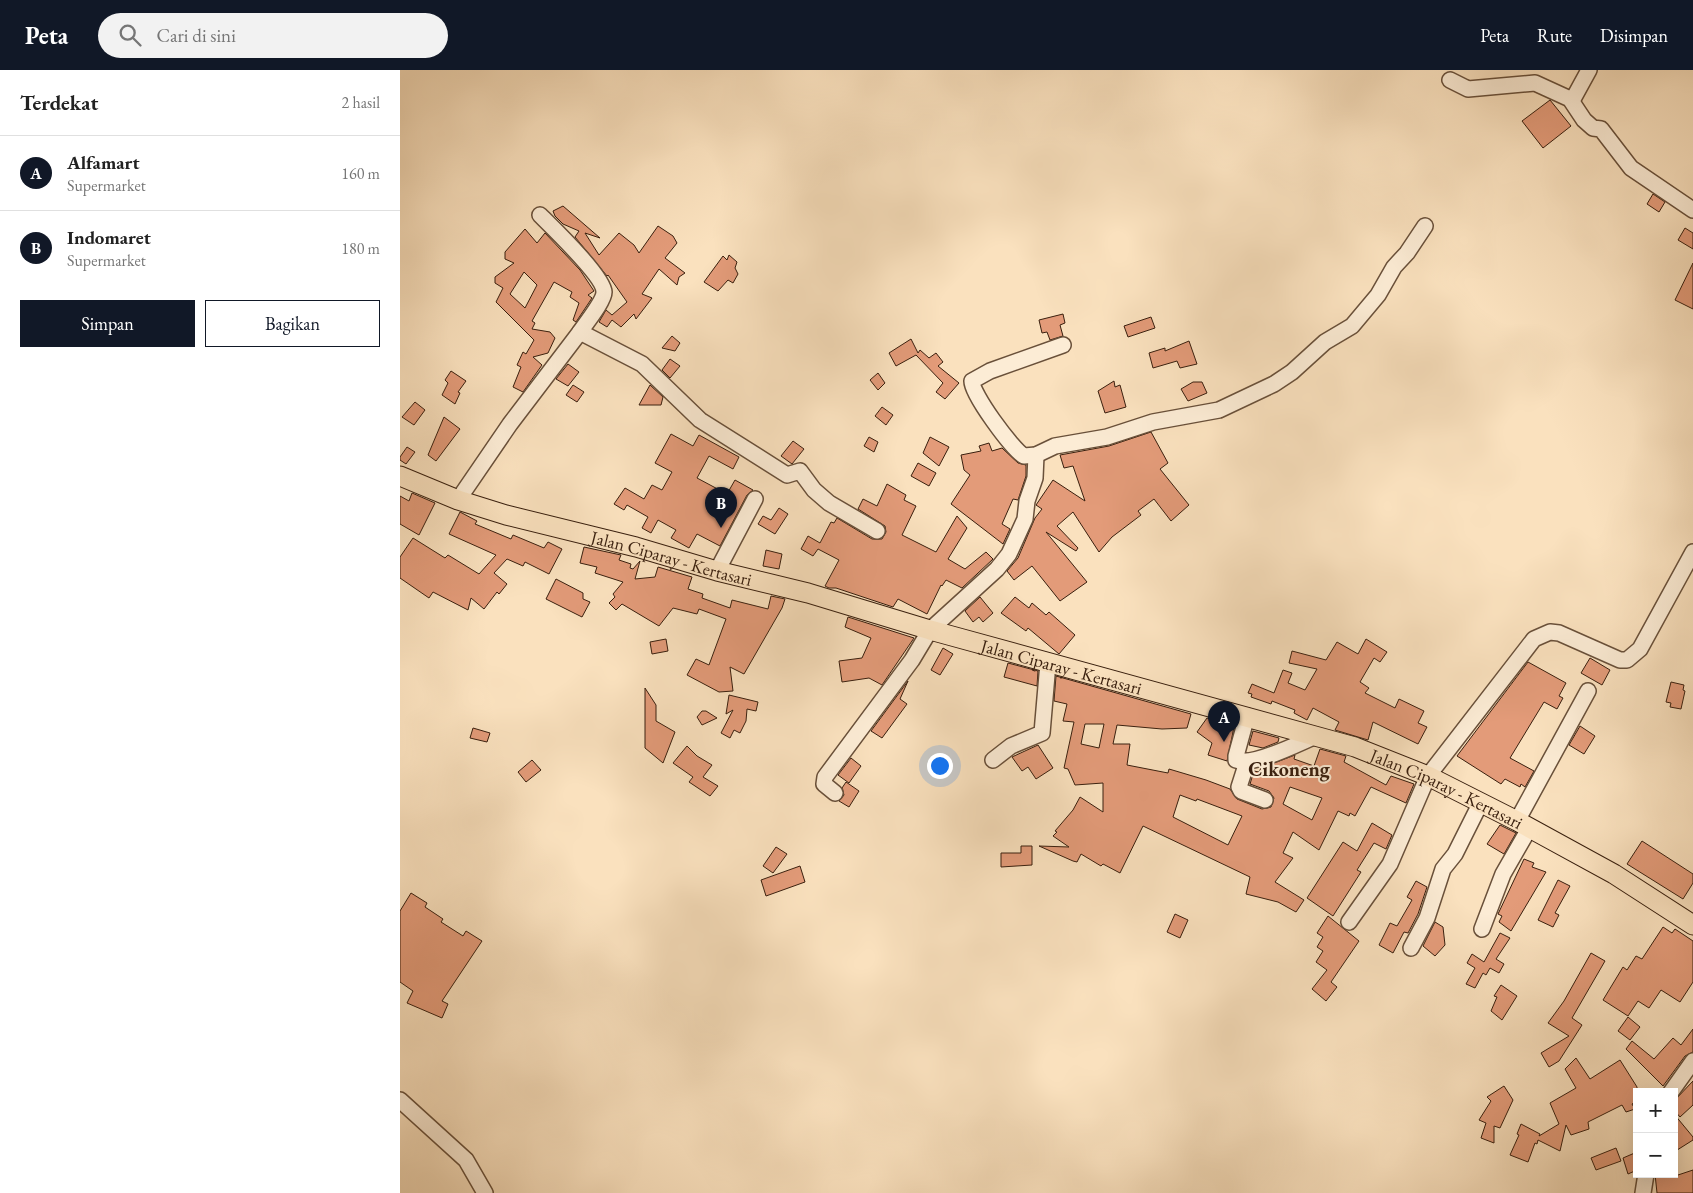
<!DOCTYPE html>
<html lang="id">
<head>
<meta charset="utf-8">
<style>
	body { margin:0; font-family:"EB Garamond",serif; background:#f2f2f2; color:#222 }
	.controls { position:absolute; right:15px; bottom:15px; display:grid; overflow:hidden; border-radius:0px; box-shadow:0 5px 20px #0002 }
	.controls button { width:45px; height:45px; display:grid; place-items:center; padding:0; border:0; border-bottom:1px solid #e0e0e0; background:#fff; color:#222; font:25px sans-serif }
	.you { position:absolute; left:539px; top:695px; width:18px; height:18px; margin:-12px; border:4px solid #fff; border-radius:50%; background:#1a73e8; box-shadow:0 0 0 8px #1a73e833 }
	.badge { display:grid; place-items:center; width:32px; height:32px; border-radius:50%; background:#111827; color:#fff; font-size:16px; font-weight:700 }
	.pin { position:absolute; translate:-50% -41px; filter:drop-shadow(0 1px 2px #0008) }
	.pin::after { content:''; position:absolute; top:26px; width:18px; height:15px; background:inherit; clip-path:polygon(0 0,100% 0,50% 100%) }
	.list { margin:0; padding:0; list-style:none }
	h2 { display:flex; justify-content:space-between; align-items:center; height:65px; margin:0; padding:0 20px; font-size:21px }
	h2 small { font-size:16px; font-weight:400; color:#767676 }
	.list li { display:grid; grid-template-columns:32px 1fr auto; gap:15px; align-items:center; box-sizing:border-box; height:75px; padding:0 20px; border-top:1px solid #e0e0e0 }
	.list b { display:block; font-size:19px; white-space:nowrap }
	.list p { margin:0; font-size:16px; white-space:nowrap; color:#767676 }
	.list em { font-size:16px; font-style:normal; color:#767676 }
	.actions { display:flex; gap:10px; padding:15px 20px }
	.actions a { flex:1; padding:11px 0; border:1px solid #111827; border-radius:0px; text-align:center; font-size:18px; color:#111827 }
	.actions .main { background:#111827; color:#fff }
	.icon { flex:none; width:28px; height:28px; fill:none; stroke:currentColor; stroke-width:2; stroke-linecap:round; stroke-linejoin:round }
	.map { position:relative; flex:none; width:1293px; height:1123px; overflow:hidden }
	header { display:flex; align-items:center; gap:30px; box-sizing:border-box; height:70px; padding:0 25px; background:#111827; color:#fff }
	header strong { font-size:24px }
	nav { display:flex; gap:28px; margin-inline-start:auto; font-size:18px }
	.search { width:350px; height:45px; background:#f2f2f2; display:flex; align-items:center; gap:12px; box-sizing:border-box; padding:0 18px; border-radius:28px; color:#767676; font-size:19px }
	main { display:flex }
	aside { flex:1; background:#fff }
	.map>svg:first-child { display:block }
	.building { fill:#e39b79; stroke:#391f0e; fill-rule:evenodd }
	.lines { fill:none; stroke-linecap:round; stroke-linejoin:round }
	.minor-casing { stroke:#69503a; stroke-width:18 }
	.major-casing { stroke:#391f0e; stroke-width:21 }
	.minor { stroke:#fcecd5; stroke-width:15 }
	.major { stroke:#fae1be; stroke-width:19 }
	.labels { text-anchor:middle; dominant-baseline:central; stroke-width:4; stroke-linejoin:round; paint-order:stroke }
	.street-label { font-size:18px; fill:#391f0e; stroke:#fcecd5 }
	.quarter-label { font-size:20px; font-weight:bold; fill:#391f0e; stroke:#fcecd5 }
</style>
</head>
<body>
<header>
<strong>Peta</strong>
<div class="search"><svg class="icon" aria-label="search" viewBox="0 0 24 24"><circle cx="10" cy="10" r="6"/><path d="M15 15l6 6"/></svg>Cari di sini</div>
<nav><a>Peta</a><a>Rute</a><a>Disimpan</a></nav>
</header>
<main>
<aside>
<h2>Terdekat<small>2 hasil</small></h2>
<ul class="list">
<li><span class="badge">A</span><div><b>Alfamart</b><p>Supermarket</p></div><em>160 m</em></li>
<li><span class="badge">B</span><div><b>Indomaret</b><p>Supermarket</p></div><em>180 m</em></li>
</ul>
<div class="actions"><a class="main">Simpan</a><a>Bagikan</a></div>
</aside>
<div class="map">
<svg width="1293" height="1123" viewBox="0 0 1293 1123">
	<rect width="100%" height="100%" fill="#fae1be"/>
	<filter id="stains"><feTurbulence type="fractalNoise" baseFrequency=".004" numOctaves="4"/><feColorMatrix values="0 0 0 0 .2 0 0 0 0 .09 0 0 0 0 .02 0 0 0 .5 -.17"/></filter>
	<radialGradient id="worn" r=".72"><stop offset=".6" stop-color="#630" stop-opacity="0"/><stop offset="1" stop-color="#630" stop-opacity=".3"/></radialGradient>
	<g class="building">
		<path d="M1150,30L1171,56L1143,78L1122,51Z"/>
		<path d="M1253,124L1265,132L1259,142L1247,134Z"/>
		<path d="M163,136L200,168L185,163L199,185L219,163L234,175L239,183L258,156L273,166L277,173L265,188L285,203L279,207L277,215L259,199L242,224L252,228L236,249L234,244L221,257L212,250L207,257L199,252L206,240L212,245L227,232L208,205L207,206L175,167L179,161L163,154L155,146L153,141Z"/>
		<path d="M1285,158L1293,163V179L1278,170Z"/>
		<path d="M125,159L137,173L145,163L180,200L194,221L188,225L192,228L176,252L173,250L179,233L170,227L172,222L154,212L132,251L135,253L132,259L150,262L155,268L148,283L133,287L142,295L123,322L113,317L121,297L117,295L123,282L126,284L134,270L96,232L103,218L95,213V207L114,193L105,189V182ZM124,202L137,215L125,238L110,224Z"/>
		<path d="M329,185L337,192L335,198L338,204L333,213L328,210L318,221L304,212L323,186L327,190Z"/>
		<path d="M1293,193V239L1275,230Z"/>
		<path d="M663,244L665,253L660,255L663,266L650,270L647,262L642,263L639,250Z"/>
		<path d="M751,247L755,258L728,267L724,256Z"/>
		<path d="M272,266L280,273L275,281L262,278Z"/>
		<path d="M511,269L518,283L520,280L529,288L536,283L543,292L538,296L559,313L545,329L536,322L543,313L516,285L496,296L489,283Z"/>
		<path d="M789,271L797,294L780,298L777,291L753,298L749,283L765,278V281Z"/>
		<path d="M270,289L280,296L270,308L262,300Z"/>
		<path d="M168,294L179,302L168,316L156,309Z"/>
		<path d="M51,301L66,311L58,322L60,323L55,334L42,325L48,313L45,310Z"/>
		<path d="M478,303L485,313L478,320L470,310Z"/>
		<path d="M714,311L715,317L720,315L726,337L705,343L698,321Z"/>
		<path d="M793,312H802L807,323L788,331L781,319Z"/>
		<path d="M173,315L184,322L177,332L166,325Z"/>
		<path d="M250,315L263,327L261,335H239Z"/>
		<path d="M15,332L25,340L14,355L2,347Z"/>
		<path d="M482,337L493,345L486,355L475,346Z"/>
		<path d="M44,347L60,359L36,391L28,385Z"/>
		<path d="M751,362L768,393L760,399L789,435L771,451L754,429L738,441L741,445L712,467L699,482L673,442L657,456L678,478L676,481L646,462L687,512L660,531L632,496L614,510L607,501L618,488L635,448L642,439L636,435L653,410L685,431L673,396L664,398L660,385L709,376Z"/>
		<path d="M271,364L293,376L299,365L339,387L333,399L309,386L297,408L327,424L335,410L353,420L347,425L320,476L297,464L289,478L271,468L276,460L258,450L251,463L242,458L248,447L227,435L224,440L214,434L225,418L244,429L252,415L262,420L272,402L255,393Z"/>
		<path d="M469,367L478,372L474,382L464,376Z"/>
		<path d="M530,367L549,377L539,396L523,383Z"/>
		<path d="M393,371L404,379L392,394L381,386Z"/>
		<path d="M589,373L592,381L602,378L618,393L626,395V406L618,430L613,429L602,454L610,459L603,474L551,434L570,405L564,400L561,385L581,381L579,376Z"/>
		<path d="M7,377L15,382L6,394L0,390V387Z"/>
		<path d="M518,393L536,403L529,416L511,406Z"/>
		<path d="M487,414L506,425L504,430L516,436L502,465L536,482L557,446L567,458L548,489L565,499L586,482L593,489L562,518L546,510L542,516L541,515L527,544L498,529L493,537L436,518H429L425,516L439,490L418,479L413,486L401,479L408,466L420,473L431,452L434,453L437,448L472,469H482L486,462L485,456L458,439L463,429L477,436Z"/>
		<path d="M12,423L35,433L19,465L0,454V426L9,431Z"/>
		<path d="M379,438L388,444L375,464L358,454L363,446L371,450Z"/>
		<path d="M60,442L77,451L75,454L111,469L113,465L144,478L148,472L162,479L149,504L125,492L123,496L107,489L94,503L107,514L99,524L97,522L84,539L71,528L68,540L33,522L29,528L0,508V487L13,468L45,488L48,485L79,504L96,485L49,464Z"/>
		<path d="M184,477L221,485L219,490L231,494L230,498L233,499L240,491L235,509L255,507L258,497L292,507L288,519L303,524L302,528L330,538L332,530L368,539L371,526L385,529L382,538L344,604L330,597L333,621L319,622L287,605L296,589L309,595L326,549L299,539L297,544L273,538L259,556L222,534L216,540L209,533L215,527L213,524L223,512L195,503L197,497L180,493Z"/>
		<path d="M366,480L382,484L379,499L363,496Z"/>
		<path d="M156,509L183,523V529L190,532L182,547L146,529Z"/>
		<path d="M580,527L593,543L583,552L579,547L573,552L565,541Z"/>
		<path d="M615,527L629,538L632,533L646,545L649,542L675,565L659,584L628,558L626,561L601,543Z"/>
		<path d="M448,547L514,568L482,615L469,608L442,612L439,591L462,588L471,568L445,557Z"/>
		<path d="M266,569L268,581L252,584L250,572Z"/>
		<path d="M966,569L987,582L980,592L974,588L960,612L969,618L965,623L995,638L999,629L1024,641L1018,653L1027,657L1018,674L973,652L968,670L935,660L939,652L913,638L907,650L894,643L895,640L872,631L871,634L851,627L852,624L848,623L852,614L874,623L883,600L892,603L888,613L905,620L917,599L889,593L892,581L926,590L937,572L958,584Z"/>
		<path d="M543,578L553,584L540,605L531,600Z"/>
		<path d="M1190,588L1210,600L1202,615L1181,603Z"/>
		<path d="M1128,592L1166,613L1159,626L1163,628L1157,639L1144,632L1110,688L1134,701L1125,717L1121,714L1120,717L1105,709L1101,714L1057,686Z"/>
		<path d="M608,593L638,601L637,616L604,607Z"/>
		<path d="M656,606L791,644L787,658L762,659L717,655L713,674H730L727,695L768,703L769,699L806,710L830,719L837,729L862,739L871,737L874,728L869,721L850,714L854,701L859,702L861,698L895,685L894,689L914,696L920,679L946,686L944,692L986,715L991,706L1014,714L1006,733L971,717L955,746L950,743L949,746L938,741L919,780L893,762L883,783L893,788L875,812L904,830L896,842L878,832L846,824L850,807L743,756L720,803L703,794L701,796L681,784L677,792L673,791L639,776L669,777L653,766L657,762L655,761L673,740L680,727L703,742V713L675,715L668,699L664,698L674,652L663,651L667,634L654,631ZM685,654H704L699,678L681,674ZM890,717L922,728L912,750L883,734ZM780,725L796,731L797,729L842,746L828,775L773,747Z"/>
		<path d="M508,611L500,629L507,634L482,668L471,661Z"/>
		<path d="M1271,612L1284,615L1283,620L1285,621L1281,639L1270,637L1271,633L1266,632Z"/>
		<path d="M245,618L256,635V651L275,662L263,693L245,678Z"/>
		<path d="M329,625L358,632L356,641L347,639L346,651L340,663L334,660L330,668L321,663L333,640L326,644Z"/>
		<path d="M302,641H306L317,648L302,655L297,647Z"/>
		<path d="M807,648L834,657L827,691L808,685L812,673L797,662Z"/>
		<path d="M1180,656L1195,666L1184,684L1169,675Z"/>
		<path d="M73,658L90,663L87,672L70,668Z"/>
		<path d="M853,661L879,668L878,672L863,678L849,675Z"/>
		<path d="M638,675L653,698L636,709L628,697L622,701L612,687Z"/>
		<path d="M287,676L297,686L312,695L303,707L318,716L310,726L289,712L293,707L273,693Z"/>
		<path d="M451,688L461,696L449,713L438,705Z"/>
		<path d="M132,690L141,700L126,712L118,702Z"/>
		<path d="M446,712L459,721L449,737L439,731L444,725L442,718Z"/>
		<path d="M972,753L992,765L986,779L974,773L957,800L961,802L933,846L907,828L943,772L957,781Z"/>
		<path d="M1100,755L1116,763L1104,784L1087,774Z"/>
		<path d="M1242,771L1293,804V813L1283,829L1227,794Z"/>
		<path d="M621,776H632V795L601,797V783H621Z"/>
		<path d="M376,777L387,784L373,803L363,796Z"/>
		<path d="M1124,789L1134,793L1132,797L1146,802L1111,861L1099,852L1102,846L1098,844Z"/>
		<path d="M400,796L405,812L366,826L361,810Z"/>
		<path d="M1158,810L1170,816L1155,843L1159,845L1153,857L1138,850Z"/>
		<path d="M1016,811L1027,817L1018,844L1008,863L1004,862L993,883L979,875L990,853L997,856L1012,830L1007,827Z"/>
		<path d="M11,823L27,833L25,837L43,849L41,852L63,866L66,861L82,871L42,931L48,934L42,948L7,933L13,921L0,912V841Z"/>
		<path d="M775,844L788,850L780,868L767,862Z"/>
		<path d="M928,846L959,871L931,912L937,917L926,931L912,919L927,900L916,892L923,881L917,877L923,867L917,863Z"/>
		<path d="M1035,852L1043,857L1045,875L1035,886L1023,876Z"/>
		<path d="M1263,857L1272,863L1275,859L1293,871V912L1280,932L1261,920L1249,938L1238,931L1228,946L1203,930L1223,897L1227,900L1236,886L1242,889Z"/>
		<path d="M1100,863L1110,868L1096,889L1104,894L1099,903L1090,898L1086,905L1083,903L1075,918L1066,914L1075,898L1067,893L1072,884L1084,892Z"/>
		<path d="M1191,883L1205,891L1172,948L1182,955L1159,991L1149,997L1141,983L1169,966L1148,953L1164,931Z"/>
		<path d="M1101,915L1117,926L1102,950L1091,941L1097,927L1094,926Z"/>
		<path d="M1228,947L1240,957L1230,970L1218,961Z"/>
		<path d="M1293,959V982L1285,986L1263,1016L1226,979L1232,971L1254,989L1273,968L1281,975Z"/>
		<path d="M1176,988L1190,1009L1220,990L1237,1017V1031L1232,1034L1235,1039L1226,1042L1222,1035L1188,1052L1189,1059L1171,1065L1166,1055L1160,1081L1138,1070L1137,1074L1135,1073L1128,1092L1110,1085L1119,1065L1117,1064L1121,1054L1140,1064L1139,1066L1159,1054L1150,1033L1176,1018L1165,999Z"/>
		<path d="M1293,1011V1035L1280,1047L1274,1040V1031Z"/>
		<path d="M1104,1016L1113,1030L1100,1058L1094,1056V1073L1081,1068L1086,1053L1079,1050L1091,1031L1087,1027Z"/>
		<path d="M1274,1044L1293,1067V1070L1274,1082Z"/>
		<path d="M1216,1078L1221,1091L1196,1100L1191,1088Z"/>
		<path d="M1237,1082V1100L1228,1104L1223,1088Z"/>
		<path d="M1293,1100V1123H1257L1255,1104L1275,1106Z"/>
	</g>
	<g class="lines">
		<g class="minor-casing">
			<g id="minor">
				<path d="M1050,10L1068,19L1135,13L1170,29L1184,50L1193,58L1201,59L1231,98L1293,140"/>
				<path d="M1172,31L1189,0"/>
				<path d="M140,145C152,157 204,207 204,222C204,231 186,253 180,262"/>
				<path d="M663,275L590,301L572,311C571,323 612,379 624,386L636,385L655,376L707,367L753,352L819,340L874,314L892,302L925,272L952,256L978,225L994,197L1007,183L1025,156"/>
				<path d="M58,430L110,354L180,262L242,294L300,350L387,405L400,401L414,420L429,433L477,461"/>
				<path d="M317,501L355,429"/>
				<path d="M847,646L836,686V690C853,697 899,673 916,666"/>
				<path d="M593,690L611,676L642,663L648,593"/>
				<path d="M847,692L839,717L841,721L865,730"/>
				<path d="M435,723L424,714L425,707L512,590L530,560L597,499L609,484L625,449L627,431L635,408L636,385"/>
				<path d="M1117,751L1188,621"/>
				<path d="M949,852L990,794L1028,706L1134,569L1150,562L1159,563L1220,590H1227L1240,579L1293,482"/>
				<path d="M1082,859L1103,804L1130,757"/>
				<path d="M1011,878L1027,848L1043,799L1055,784L1081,732"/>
				<path d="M1271,1022L1293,991"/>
				<path d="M0,1030L66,1090L85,1123"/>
				<path d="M1243,1123L1246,1104"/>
			</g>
		</g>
		<g class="major-casing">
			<g id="major">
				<path id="s1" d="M0,406L58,430L106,445L236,477L317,501L408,523L530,560L955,677L1028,706L1117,751L1214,804L1293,855"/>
			</g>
		</g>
		<use href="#minor" class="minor"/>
		<use href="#major" class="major"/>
	</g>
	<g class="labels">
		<g class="street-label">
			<text stroke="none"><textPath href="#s1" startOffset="284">Jalan Ciparay - Kertasari</textPath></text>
			<text stroke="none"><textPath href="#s1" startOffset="689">Jalan Ciparay - Kertasari</textPath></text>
			<text stroke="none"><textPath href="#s1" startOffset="1094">Jalan Ciparay - Kertasari</textPath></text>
		</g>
		<g class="quarter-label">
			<text x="889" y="699">Cikoneng</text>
		</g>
	</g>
	<rect width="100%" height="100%" filter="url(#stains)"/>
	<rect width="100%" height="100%" fill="url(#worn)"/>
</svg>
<div class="controls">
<button>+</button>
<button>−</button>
</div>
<div class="you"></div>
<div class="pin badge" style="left:824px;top:672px">A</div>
<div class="pin badge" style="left:321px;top:458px">B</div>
</div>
</main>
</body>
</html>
